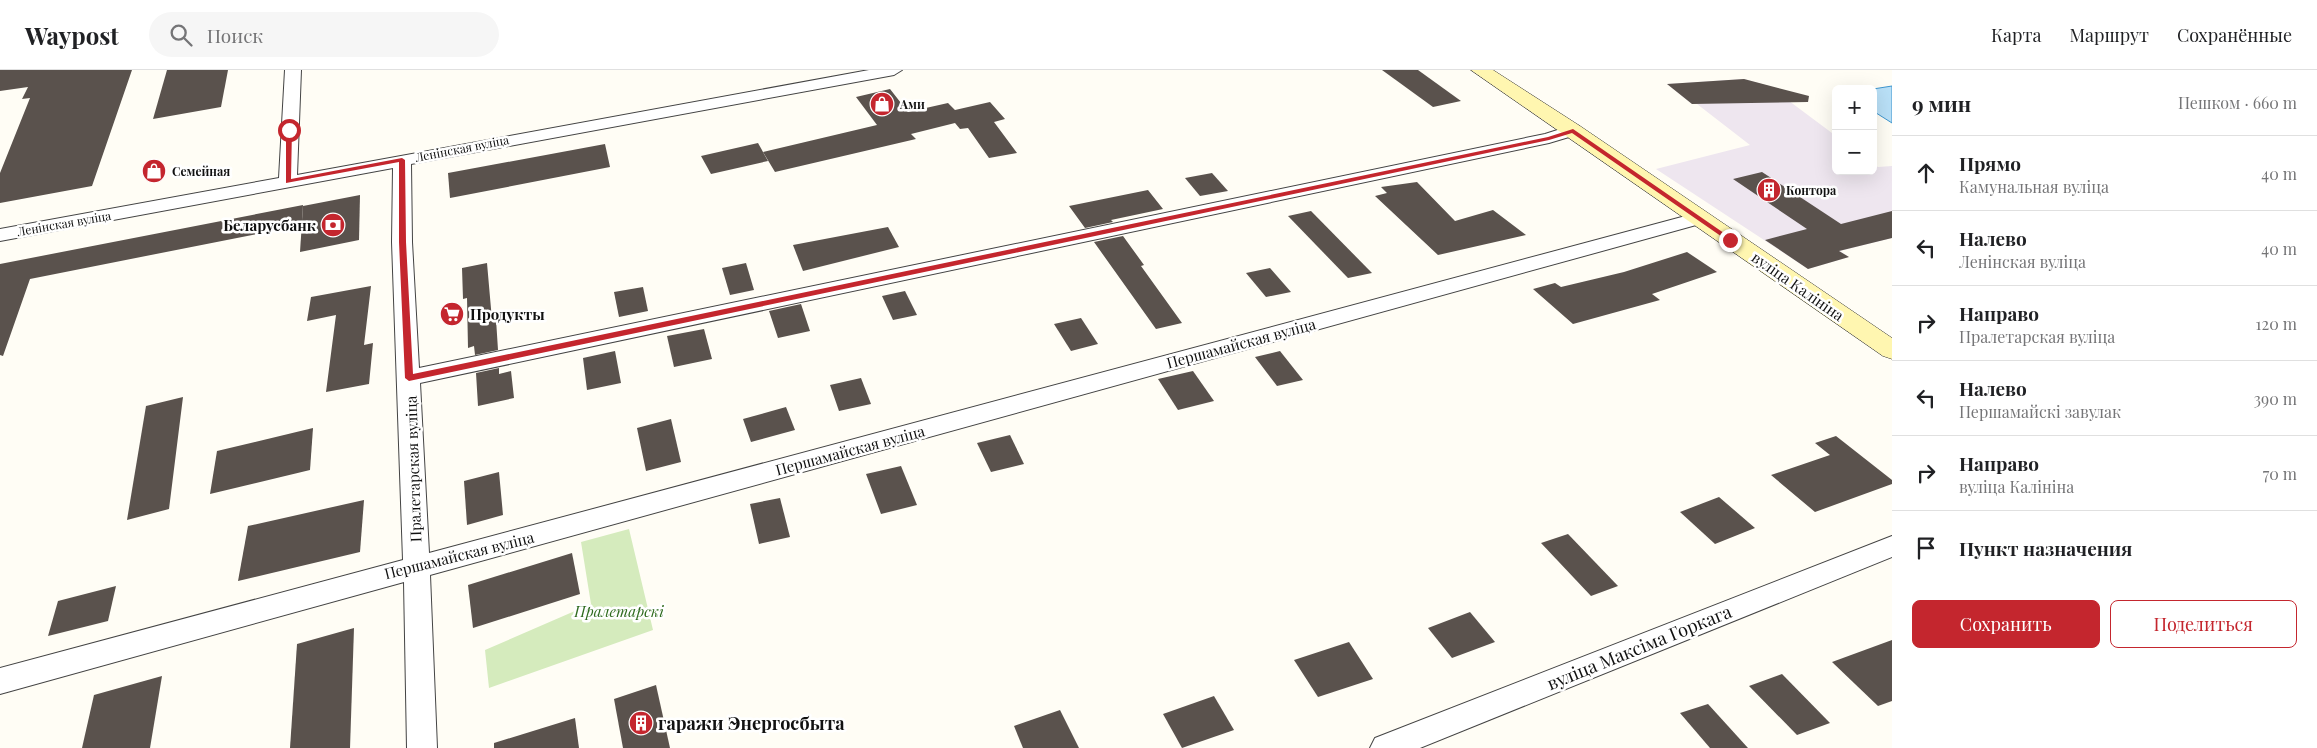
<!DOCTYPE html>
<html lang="ru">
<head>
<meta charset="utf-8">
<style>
	body { margin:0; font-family:"Playfair Display",serif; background:#f6f6f6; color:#202124 }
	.controls { position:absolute; right:15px; top:15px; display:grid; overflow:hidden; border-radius:8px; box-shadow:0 5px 20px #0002 }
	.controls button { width:45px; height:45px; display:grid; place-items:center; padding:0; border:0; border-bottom:1px solid #e0e0e0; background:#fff; color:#202124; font:25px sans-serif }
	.stop { position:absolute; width:15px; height:15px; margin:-11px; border:4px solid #c4262e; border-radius:50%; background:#fff }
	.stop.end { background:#c4262e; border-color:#fff; box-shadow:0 1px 5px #0008 }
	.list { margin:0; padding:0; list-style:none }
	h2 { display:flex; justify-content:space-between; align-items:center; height:65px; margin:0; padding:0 20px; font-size:21px }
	h2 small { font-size:16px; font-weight:400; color:#757577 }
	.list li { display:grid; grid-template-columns:32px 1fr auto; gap:15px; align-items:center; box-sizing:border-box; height:75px; padding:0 20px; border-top:1px solid #e0e0e0 }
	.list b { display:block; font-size:19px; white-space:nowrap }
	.list p { margin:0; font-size:16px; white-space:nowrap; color:#757577 }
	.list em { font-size:16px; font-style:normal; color:#757577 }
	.actions { display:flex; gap:10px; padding:15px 20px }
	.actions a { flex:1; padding:11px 0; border:1px solid #c4262e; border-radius:8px; text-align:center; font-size:18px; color:#c4262e }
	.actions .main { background:#c4262e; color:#fff }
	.icon { flex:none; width:28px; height:28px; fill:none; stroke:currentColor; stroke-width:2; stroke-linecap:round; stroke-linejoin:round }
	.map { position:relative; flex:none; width:1892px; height:678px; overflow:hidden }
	header { display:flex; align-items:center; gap:30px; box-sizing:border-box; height:70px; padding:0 25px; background:#fff; border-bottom:1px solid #e0e0e0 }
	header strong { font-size:24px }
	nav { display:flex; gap:28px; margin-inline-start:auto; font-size:18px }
	.search { width:350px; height:45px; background:#f6f6f6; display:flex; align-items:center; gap:12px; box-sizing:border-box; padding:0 18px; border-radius:28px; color:#757577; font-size:19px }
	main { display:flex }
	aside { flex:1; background:#fff }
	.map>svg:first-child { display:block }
	.industrial { fill:#eee6ef }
	.green { fill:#d5ebbd }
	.water { fill:#b9e0f7; stroke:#3f96cf }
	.building { fill:#5a524d }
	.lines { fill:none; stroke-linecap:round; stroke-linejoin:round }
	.street-casing { stroke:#444; stroke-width:2 }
	.secondary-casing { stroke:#333; stroke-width:1 }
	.street { fill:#fff; fill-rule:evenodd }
	.secondary { fill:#fff6b0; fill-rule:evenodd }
	.route { fill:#c4262e }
	.labels { text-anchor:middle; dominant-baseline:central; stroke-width:5; stroke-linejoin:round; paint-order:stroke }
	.far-poi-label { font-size:12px; font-weight:bold; fill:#111; stroke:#fff; text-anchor:start }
	.far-street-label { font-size:12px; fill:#111; stroke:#fff }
	.poi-label { font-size:15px; font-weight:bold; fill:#111; stroke:#fff; text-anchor:end }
	.street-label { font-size:15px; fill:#111; stroke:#fff }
	.park-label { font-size:15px; font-style:italic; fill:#2f6b1f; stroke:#fff }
	.near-street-label { font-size:18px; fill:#111; stroke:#fff }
	.near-poi-label { font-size:18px; font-weight:bold; fill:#111; stroke:#fff; text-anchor:start }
</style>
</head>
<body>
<header>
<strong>Waypost</strong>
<div class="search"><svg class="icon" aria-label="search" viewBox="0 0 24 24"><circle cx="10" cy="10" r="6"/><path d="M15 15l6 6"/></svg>Поиск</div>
<nav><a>Карта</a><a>Маршрут</a><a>Сохранённые</a></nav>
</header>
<main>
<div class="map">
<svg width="1892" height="678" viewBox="0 0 1892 678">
	<rect width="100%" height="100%" fill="#fffdf5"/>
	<path class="industrial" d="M1744,9L1769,16L1836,66V101H1873V94L1878,97L1892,96V168L1840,181L1849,187L1808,199L1656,99L1750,75L1697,34H1692L1667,14Z"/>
	<path class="green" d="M629,459L653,560L489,618L485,580L591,534L581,472Z"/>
	<path class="water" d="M1892,16V53L1873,41V19Z"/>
	<g class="building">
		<path d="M0,0H132L92,116L0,133V103L30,28L22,29L28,17L0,21Z"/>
		<path d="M167,0H228L221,37L153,49Z"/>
		<path d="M1382,0H1418L1461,31L1433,37Z"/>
		<path d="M1744,9L1809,26L1808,32L1692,34L1667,14Z"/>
		<path d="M890,19L908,42L948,33L955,40L990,32L1005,49L994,52L1017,83L989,88L968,58L960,59L955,53L911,64L916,69L775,102L763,82L877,55L856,27Z"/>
		<path d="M758,73L768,91L711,104L701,86Z"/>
		<path d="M605,74L610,97L450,128L448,103Z"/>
		<path d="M1762,102L1841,154L1892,141V168L1839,181L1849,187L1808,199L1765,170L1807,159L1733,109Z"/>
		<path d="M1212,103L1228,121L1200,126L1185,108Z"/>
		<path d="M1417,112L1455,151L1493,140L1526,165L1438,185L1375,126L1387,123L1381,117Z"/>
		<path d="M1148,120L1163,139L1111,150L1113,152L1085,158L1069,136Z"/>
		<path d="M360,125L359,170L300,182L303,136Z"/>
		<path d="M303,135L302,155L30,209L3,286L0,285V194Z"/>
		<path d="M1311,141L1372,203L1348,208L1288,146Z"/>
		<path d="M888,157L899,177L803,201L793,175Z"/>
		<path d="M1123,166L1144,195L1141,196L1182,253L1156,259L1094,172Z"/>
		<path d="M1687,182L1717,202L1652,224L1660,230L1573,254L1533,219L1555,213L1561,217L1624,202Z"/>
		<path d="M487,193L492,250L496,249L498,280L475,285L474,276L468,278L467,228L463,229L462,198Z"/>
		<path d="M746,193L754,220L730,225L722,198Z"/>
		<path d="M1270,198L1291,222L1266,227L1246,203Z"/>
		<path d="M371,216L364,275L373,273L369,314L326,322L336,245L307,251L311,227Z"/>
		<path d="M643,217L648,241L619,247L614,222Z"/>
		<path d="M905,221L917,245L893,250L882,226Z"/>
		<path d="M801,234L810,261L778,268L769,241Z"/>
		<path d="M1081,248L1098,274L1071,281L1054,254Z"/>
		<path d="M704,259L712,289L674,297L667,266Z"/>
		<path d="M615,281L621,313L587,320L583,288Z"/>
		<path d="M1280,281L1303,310L1277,316L1255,287Z"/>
		<path d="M499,298V304L511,301L514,328L478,336L476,303Z"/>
		<path d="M1193,301L1214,331L1178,340L1158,309Z"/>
		<path d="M861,308L871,334L839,341L830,315Z"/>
		<path d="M183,327L169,439L127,450L146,336Z"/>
		<path d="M786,337L795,360L751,372L743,349Z"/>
		<path d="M671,349L681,392L646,401L637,358Z"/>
		<path d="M313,358L310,400L210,424L217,381Z"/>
		<path d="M1010,365L1024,394L991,402L977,373Z"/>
		<path d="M1836,366L1892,410V414L1815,442L1771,405L1830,385L1815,373Z"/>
		<path d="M901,396L917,435L881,444L866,404Z"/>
		<path d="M499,402L503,445L467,455L464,411Z"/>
		<path d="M1719,427L1755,458L1715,474L1680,442Z"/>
		<path d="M780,428L790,467L759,474L750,434Z"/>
		<path d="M364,430L360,482L238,511L248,456Z"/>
		<path d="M1568,464L1618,516L1591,526L1541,473Z"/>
		<path d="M572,483L580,524L473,558L468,515Z"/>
		<path d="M116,516L108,551L48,566L58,531Z"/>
		<path d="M1470,542L1495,572L1452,588L1428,558Z"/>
		<path d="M354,558L350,678H290L297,574Z"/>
		<path d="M1892,570V631L1878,636L1832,592Z"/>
		<path d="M1349,572L1373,609L1318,627L1294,590Z"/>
		<path d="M1782,604L1830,653L1797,665L1749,616Z"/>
		<path d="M162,606L150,678H82L94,625Z"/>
		<path d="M656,615L670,678H623L614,629Z"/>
		<path d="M1214,626L1234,660L1182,678L1163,644Z"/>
		<path d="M1708,634L1748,678H1710L1680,643Z"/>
		<path d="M1060,640L1079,678H1023L1014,656Z"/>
		<path d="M575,648L579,678H494V673Z"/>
	</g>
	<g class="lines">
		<g class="street-casing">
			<g id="street">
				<path d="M285,0H301L297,105L869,0H902L894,5L411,94L412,172L419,298L1545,64L1573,55L1579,56L1581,60L1579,64L1549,73L420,313L429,483L1693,144H1707L1709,148L1707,152L430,505L437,678H407L404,512L0,624V598L403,490L392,172L393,98L0,171V159L279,108Z"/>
				<path d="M1892,466V487L1420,678H1370L1375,668Z"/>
			</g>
		</g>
		<g class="secondary-casing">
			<path id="secondary" d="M1471,0H1493L1580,56L1892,268V289L1883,286Z"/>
		</g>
		<use href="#street" class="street"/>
		<use href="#secondary" class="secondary"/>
	</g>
	<path class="route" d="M289,58L292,60L291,109L402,88L405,90L406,172L413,304L1548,67L1573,59L1734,170L1728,171L1572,63L1549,70L409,311L405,308L399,172V92L286,113V60Z"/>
	<defs>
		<g id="shop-disc" transform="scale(1.25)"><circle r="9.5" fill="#c4262e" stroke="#fff"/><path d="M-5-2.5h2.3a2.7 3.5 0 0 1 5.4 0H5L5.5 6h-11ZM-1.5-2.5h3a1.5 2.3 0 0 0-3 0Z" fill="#fff"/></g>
		<g id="building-disc" transform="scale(1.25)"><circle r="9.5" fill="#c4262e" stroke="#fff"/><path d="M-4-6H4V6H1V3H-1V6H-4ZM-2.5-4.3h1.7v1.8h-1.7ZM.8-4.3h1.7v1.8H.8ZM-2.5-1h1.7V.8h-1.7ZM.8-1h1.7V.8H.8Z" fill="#fff"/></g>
		<g id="bank-disc" transform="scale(1.25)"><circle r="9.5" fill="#c4262e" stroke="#fff"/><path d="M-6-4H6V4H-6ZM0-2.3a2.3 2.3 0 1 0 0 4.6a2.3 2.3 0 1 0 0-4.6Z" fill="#fff"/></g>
		<g id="supermarket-disc" transform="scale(1.25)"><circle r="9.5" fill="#c4262e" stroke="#fff"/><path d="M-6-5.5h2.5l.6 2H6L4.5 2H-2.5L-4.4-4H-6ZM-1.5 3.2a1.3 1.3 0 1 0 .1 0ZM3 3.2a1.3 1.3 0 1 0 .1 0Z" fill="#fff"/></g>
	</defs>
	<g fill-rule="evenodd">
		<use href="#shop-disc" x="882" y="34"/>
		<use href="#shop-disc" x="154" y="101"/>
		<use href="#building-disc" x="1769" y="120"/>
		<use href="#bank-disc" x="333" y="155"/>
		<use href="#supermarket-disc" x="452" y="244"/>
		<use href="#building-disc" x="641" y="653"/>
	</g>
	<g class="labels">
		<g class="far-poi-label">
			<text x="900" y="34">Ами</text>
			<text x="172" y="101">Семейная</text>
			<text x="1786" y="120">Контора</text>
		</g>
		<g class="far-street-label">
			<text transform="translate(462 78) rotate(-11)">Ленінская вуліца</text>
			<text transform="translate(64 153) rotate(-10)">Ленінская вуліца</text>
		</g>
		<g class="poi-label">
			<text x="316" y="155">Беларусбанк</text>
			<text x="470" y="244" text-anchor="start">Продукты</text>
		</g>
		<g class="street-label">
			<text transform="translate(1798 216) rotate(35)">вуліца Калініна</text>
			<text transform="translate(1241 273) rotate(-15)">Першамайская вуліца</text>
			<text transform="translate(850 380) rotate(-15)">Першамайская вуліца</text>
			<text transform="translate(413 399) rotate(-92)">Пралетарская вуліца</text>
			<text transform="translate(459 485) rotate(-14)">Першамайская вуліца</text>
		</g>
		<g class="park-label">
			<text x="619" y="541">Пралетарскі</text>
		</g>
		<g class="near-street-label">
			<text transform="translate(1639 577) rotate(-22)">вуліца Максіма Горкага</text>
		</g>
		<g class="near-poi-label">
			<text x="658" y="653">гаражи Энергосбыта</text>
		</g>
	</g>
</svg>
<div class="controls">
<button>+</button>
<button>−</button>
</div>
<div class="stop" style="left:289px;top:60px"></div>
<div class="stop end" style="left:1730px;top:170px"></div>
</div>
<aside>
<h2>9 мин<small>Пешком · 660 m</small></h2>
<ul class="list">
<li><svg class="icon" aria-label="ahead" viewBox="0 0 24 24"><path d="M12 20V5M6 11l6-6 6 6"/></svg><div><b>Прямо</b><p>Камунальная вуліца</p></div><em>40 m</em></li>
<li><svg class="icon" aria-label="left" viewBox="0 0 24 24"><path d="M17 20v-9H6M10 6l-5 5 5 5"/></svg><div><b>Налево</b><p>Ленінская вуліца</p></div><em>40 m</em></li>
<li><svg class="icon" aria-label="right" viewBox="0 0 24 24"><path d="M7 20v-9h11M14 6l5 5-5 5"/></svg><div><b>Направо</b><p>Пралетарская вуліца</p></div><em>120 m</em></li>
<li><svg class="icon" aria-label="left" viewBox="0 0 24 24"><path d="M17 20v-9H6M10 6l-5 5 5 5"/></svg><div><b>Налево</b><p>Першамайскі завулак</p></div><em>390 m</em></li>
<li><svg class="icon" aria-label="right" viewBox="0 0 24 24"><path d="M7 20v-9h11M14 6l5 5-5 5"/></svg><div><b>Направо</b><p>вуліца Калініна</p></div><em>70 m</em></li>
<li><svg class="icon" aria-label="arrive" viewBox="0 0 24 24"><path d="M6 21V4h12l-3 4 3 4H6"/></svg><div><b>Пункт назначения</b></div></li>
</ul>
<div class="actions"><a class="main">Сохранить</a><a>Поделиться</a></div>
</aside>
</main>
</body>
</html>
